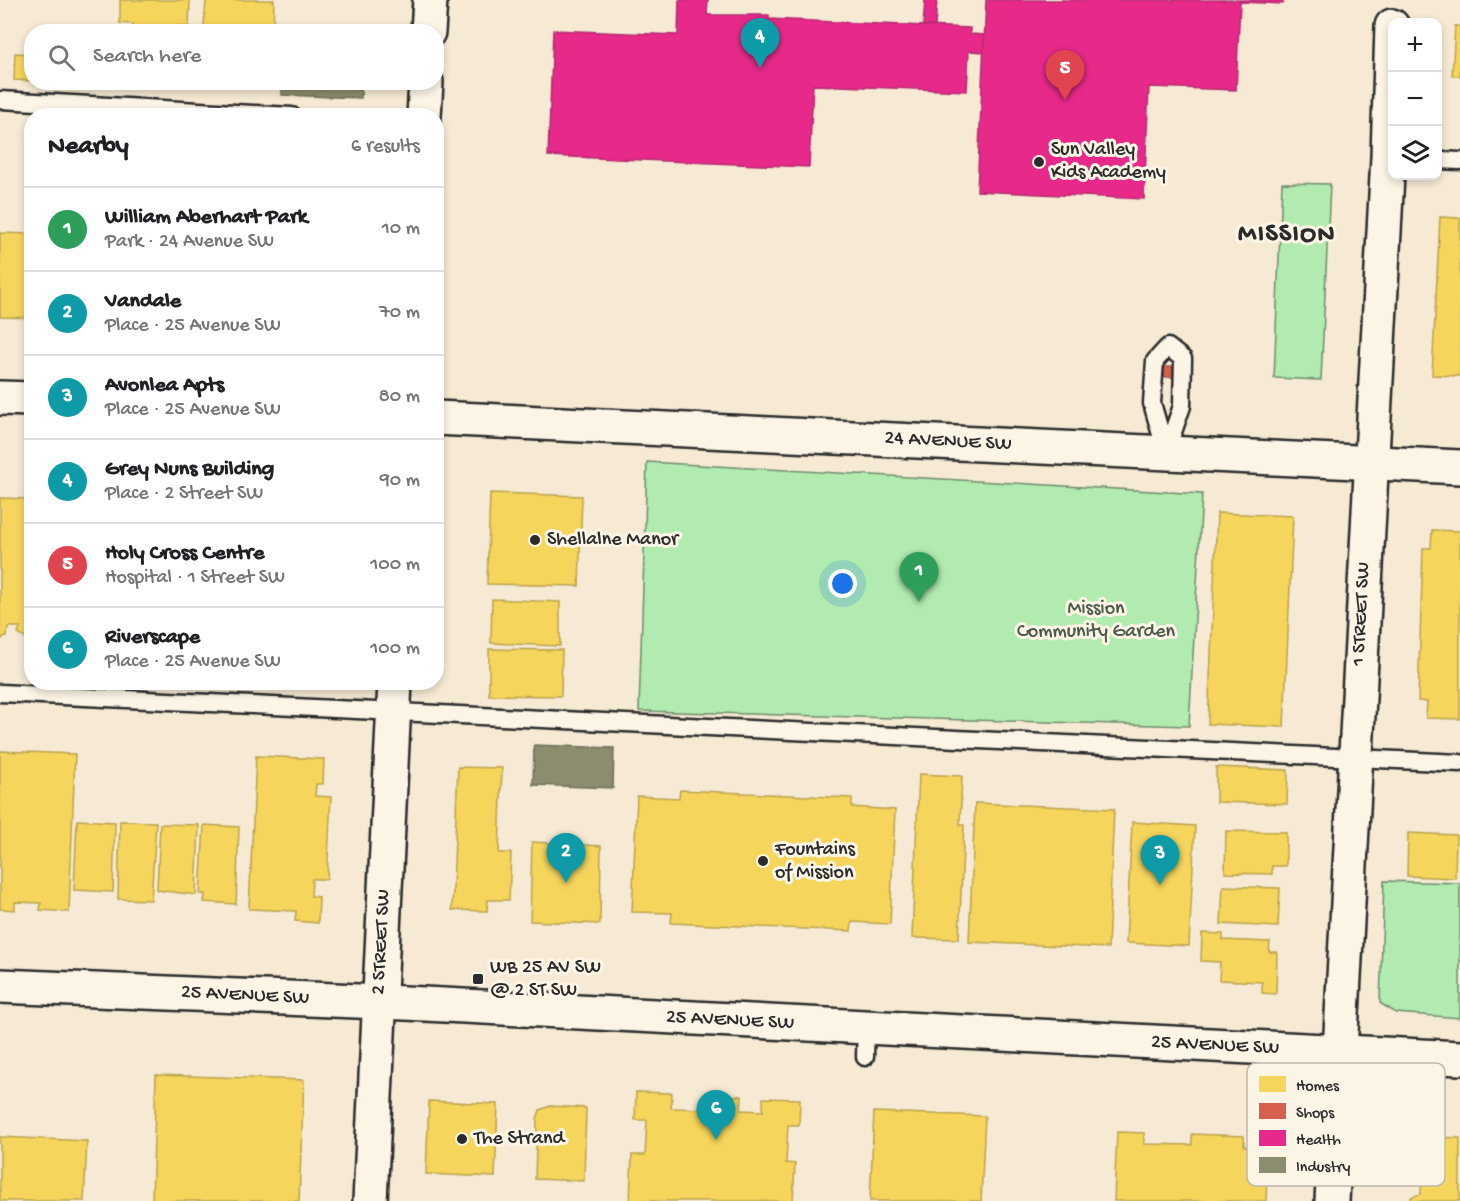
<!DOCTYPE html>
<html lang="en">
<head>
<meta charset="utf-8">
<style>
	body { margin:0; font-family:"Gochi Hand",sans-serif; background:#f6f6f6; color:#202124 }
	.controls { position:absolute; right:18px; top:18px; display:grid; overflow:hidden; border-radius:12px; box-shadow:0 3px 9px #0003 }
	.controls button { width:54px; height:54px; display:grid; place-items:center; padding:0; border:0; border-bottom:2px solid #e0e0e0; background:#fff; color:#202124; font:30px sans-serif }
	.you { position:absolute; left:843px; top:584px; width:21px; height:21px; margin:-15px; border:4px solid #fff; border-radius:50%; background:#1a73e8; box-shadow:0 0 0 9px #1a73e833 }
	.badge { display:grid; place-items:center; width:39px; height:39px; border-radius:50%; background:#2b2b2b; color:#fff; font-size:20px; font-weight:700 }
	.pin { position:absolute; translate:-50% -50px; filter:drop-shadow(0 2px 3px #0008) }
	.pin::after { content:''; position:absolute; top:32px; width:21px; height:18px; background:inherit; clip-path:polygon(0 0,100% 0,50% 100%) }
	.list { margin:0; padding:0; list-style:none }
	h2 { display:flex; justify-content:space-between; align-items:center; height:78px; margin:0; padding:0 24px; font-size:26px }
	h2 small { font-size:20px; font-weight:400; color:#757577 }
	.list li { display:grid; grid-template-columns:39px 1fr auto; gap:18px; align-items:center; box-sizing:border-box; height:84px; padding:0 24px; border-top:2px solid #e0e0e0 }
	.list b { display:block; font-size:22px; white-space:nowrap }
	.list p { margin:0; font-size:20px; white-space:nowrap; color:#757577 }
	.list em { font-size:20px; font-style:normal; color:#757577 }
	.icon { flex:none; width:33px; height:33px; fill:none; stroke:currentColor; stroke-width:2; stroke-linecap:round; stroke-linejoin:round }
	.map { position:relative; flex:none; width:1460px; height:1201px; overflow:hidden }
	.search { position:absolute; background:#fff; box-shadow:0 3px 9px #0003; left:24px; top:24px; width:420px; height:66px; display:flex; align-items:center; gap:15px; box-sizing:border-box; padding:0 21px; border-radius:24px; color:#757577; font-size:22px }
	.panel { position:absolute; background:#fff; box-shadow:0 3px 9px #0003; left:24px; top:108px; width:420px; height:582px; border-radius:24px }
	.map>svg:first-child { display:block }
	.green { fill:#b1ebaf; stroke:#6e8b6d; stroke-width:1.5 }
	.homes { fill:#f6d55c; stroke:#b9a24d; stroke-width:1.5 }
	.shops { fill:#d6604d; stroke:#a35043; stroke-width:1.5 }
	.health { fill:#e7298a; stroke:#af2a6e; stroke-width:1.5 }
	.industry { fill:#8c8c6e; stroke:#6f6f5a; stroke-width:1.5 }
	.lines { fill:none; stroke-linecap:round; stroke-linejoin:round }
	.service-casing { stroke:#2b2b2b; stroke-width:21 }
	.minor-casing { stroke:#2b2b2b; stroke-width:38 }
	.tertiary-casing { stroke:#2b2b2b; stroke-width:38 }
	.service { stroke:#fcf5e5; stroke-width:16 }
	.minor { stroke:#fcf5e5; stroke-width:33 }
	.tertiary { stroke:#fcf5e5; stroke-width:33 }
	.poi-dot { fill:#2b2b2b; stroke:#fcf5e5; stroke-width:2 }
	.labels { text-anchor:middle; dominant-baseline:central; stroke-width:6; stroke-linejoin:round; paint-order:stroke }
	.poi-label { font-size:20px; fill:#2b2b2b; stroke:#fcf5e5; text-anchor:start }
	.street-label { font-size:20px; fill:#2b2b2b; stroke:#fcf5e5 }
	.park-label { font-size:20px; fill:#4c5b4c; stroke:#fcf5e5 }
	.district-label { font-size:26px; font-weight:bold; letter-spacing:1.5px; fill:#2b2b2b; stroke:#fcf5e5 }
	.key { fill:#fcf5e5; stroke:#bdb8ad; stroke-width:1.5 }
	.key-label { font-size:16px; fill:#2b2b2b }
</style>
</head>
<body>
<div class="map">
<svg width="1460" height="1201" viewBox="0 0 1460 1201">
	<rect width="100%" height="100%" fill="#f6ead4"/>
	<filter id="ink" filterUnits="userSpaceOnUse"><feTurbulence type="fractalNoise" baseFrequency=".0167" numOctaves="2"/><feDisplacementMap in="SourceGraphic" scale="12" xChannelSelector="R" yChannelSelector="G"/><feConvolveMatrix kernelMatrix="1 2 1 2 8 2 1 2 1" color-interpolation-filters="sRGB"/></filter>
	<g filter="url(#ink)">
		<g class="green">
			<path d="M1282,183L1330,184L1321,380L1274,378Z"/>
			<path d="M647,462L1202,494L1189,726L639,711Z"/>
			<path d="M1384,881L1460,883V1018L1396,1013L1380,1003Z"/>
		</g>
		<g class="homes">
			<path d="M120,0H190L189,27L176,26V32L158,31V26L148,25V30H133V24L120,23Z"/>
			<path d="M206,0H274L273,31L234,29L233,32H217L218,28L204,26Z"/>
			<path d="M1455,26H1460V76H1452Z"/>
			<path d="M15,53L32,54V81L14,80Z"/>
			<path d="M1440,217L1460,218V376L1432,375Z"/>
			<path d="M0,233L32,234V318L0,317Z"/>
			<path d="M490,493L582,496L579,586L487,584Z"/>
			<path d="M0,498L32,499V642L18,634L20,627H8L7,637H3L0,642Z"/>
			<path d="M1217,513L1293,516L1284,727L1208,724Z"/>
			<path d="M1432,530L1460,531V719L1426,718L1427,702L1418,701L1423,548H1431Z"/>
			<path d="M492,599L560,602V646L491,643Z"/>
			<path d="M489,649L562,650L561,696L489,695Z"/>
			<path d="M0,751L75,754L69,912L40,910L41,903L15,902V910L0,909Z"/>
			<path d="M256,756L324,759L323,784H316L315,796L331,797L327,879H312L311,896L319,897L318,923L295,921L296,911L249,909Z"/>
			<path d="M458,767L502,768L499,853H511L509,900H488L487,911L452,910Z"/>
			<path d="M1216,767L1288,770L1287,804L1216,802Z"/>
			<path d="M919,774L962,776L960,825H964L959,939L912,938Z"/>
			<path d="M680,790L852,798V807L895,810L890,924L852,922L851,931L671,923L672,913L632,912L637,796L679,798Z"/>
			<path d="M975,803L1114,809L1108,948L969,942Z"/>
			<path d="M77,820L115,822L113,892L74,890Z"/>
			<path d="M120,821L156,822L151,900L118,899Z"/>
			<path d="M1132,822L1195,826L1189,946L1126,943Z"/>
			<path d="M160,824L199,825L196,895L157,890Z"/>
			<path d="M204,825L239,827L236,904L204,902L205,894H200Z"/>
			<path d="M1226,831L1286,832V866H1272V874L1225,873Z"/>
			<path d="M1408,833L1456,835L1455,878L1407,876Z"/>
			<path d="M532,842L601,846L600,924L530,921Z"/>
			<path d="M1223,886L1280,888L1278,927L1221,924Z"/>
			<path d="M1202,933L1223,934V940L1270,942L1269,952H1277L1276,994L1262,993V982L1219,980L1220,962L1201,961Z"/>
			<path d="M156,1075L304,1080L299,1201H152Z"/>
			<path d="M636,1092L672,1093L671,1108L708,1109L709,1094L742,1096L741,1110L763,1111V1098L800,1099L799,1125H788L786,1163L795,1164L793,1201H630L632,1155H645L647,1120H635Z"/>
			<path d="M429,1101L498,1104L495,1177L426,1174Z"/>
			<path d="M550,1106L586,1108L584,1181L535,1179L537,1119L540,1110Z"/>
			<path d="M874,1112L985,1116L981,1201H870Z"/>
			<path d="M1117,1132L1144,1133V1144L1192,1145V1134L1244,1136V1146L1268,1147L1266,1201H1114Z"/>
			<path d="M0,1137L87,1141L84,1201H0Z"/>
			<path d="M1438,1137L1460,1138V1201H1410L1411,1197L1421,1194L1423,1148L1434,1149Z"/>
		</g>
		<path class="shops" d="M1164,367H1174V377H1163Z"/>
		<g class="health">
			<path d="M679,0H708L707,15H769V19L970,28V34L985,35L984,52L969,51L967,91L813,85L809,167L548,156L553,30L678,35Z"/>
			<path d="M925,0H937L935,26H923Z"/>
			<path d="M986,0H1283V4L1240,2L1236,90L1149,87L1144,199L977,191Z"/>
		</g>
		<g class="industry">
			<path d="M282,82H362L361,98L282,95Z"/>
			<path d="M534,745L614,748L613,788L533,785Z"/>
		</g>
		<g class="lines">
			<g class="service-casing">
				<g id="service">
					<path d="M0,100L292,116"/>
					<path d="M1438,160L1460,161"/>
					<path d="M1168,347L1183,359L1182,406L1166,452L1152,403L1155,361Z"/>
					<path d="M0,693L1460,763"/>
					<path d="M865,1057L866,1028"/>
				</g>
			</g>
			<g class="minor-casing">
				<g id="minor">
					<path d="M0,398L32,399"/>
					<path d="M436,418L1460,467"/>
					<path d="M1332,1201L1388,157L1392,26"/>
				</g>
			</g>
			<g class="tertiary-casing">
				<g id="tertiary">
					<path d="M428,32L430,0"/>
					<path d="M424,116L426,82"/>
					<path d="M0,986L405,1003L1460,1058"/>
					<path d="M370,1201L395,682"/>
				</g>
			</g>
			<use href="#service" class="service"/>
			<use href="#minor" class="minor"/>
			<use href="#tertiary" class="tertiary"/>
		</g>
	</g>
	<g class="poi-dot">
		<circle cx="1039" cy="162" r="6"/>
		<circle cx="535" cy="540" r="6"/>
		<circle cx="763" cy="861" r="6"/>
		<rect x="472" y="973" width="12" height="12" rx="3"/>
		<circle cx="462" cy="1139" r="6"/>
	</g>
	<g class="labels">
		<g class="poi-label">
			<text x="1051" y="150">Sun Valley<tspan x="1051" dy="23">Kids Academy</tspan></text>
			<text x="547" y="540">Shellalne Manor</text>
			<text x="775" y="850">Fountains<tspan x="775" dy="23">of Mission</tspan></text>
			<text x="490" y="968">WB 25 AV SW<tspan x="490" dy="23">@ 2 ST SW</tspan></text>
			<text x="474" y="1139">The Strand</text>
		</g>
		<g class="street-label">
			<text transform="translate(948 442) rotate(3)">24 AVENUE SW</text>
			<text transform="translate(1362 614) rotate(-87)">1 STREET SW</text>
			<text transform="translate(382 942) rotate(-87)">2 STREET SW</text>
			<text transform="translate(245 996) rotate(3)">25 AVENUE SW</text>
			<text transform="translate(730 1021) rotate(3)">25 AVENUE SW</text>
			<text transform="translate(1215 1046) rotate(3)">25 AVENUE SW</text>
		</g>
		<g class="park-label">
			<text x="1096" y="609">Mission<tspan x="1096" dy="23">Community Garden</tspan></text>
		</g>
		<g class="district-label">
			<text x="1287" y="235">MISSION</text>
		</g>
	</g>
	<rect x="1247" y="1063" width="198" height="123" rx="9" class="key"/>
	<rect x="1259" y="1076" width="27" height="16" fill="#f6d55c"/>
	<rect x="1259" y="1103" width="27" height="16" fill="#d6604d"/>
	<rect x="1259" y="1130" width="27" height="16" fill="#e7298a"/>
	<rect x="1259" y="1157" width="27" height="16" fill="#8c8c6e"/>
	<g class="key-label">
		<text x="1296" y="1090">Homes</text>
		<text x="1296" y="1117">Shops</text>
		<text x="1296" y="1144">Health</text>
		<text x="1296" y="1171">Industry</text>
	</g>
</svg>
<div class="controls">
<button>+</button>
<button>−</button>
<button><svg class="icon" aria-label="layers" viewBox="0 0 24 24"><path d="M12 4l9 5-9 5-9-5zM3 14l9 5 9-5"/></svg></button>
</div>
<div class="you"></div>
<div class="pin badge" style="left:919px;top:602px;background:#2e9e5b">1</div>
<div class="pin badge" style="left:566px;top:883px;background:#0f9aa8">2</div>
<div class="pin badge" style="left:1160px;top:885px;background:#0f9aa8">3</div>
<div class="pin badge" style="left:760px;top:68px;background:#0f9aa8">4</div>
<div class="pin badge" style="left:1065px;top:100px;background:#e0444e">5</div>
<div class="pin badge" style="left:716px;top:1140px;background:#0f9aa8">6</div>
<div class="search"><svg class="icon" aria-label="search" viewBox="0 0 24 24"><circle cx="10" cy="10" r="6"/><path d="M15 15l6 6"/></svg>Search here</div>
<section class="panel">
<h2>Nearby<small>6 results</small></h2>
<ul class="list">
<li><span class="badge" style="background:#2e9e5b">1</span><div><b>William Aberhart Park</b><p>Park · 24 Avenue SW</p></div><em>10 m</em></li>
<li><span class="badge" style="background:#0f9aa8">2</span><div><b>Vandale</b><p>Place · 25 Avenue SW</p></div><em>70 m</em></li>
<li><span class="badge" style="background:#0f9aa8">3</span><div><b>Avonlea Apts</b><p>Place · 25 Avenue SW</p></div><em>80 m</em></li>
<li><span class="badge" style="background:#0f9aa8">4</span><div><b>Grey Nuns Building</b><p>Place · 2 Street SW</p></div><em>90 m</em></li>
<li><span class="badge" style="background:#e0444e">5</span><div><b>Holy Cross Centre</b><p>Hospital · 1 Street SW</p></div><em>100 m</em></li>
<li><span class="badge" style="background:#0f9aa8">6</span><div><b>Riverscape</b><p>Place · 25 Avenue SW</p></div><em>100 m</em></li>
</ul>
</section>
</div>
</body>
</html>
